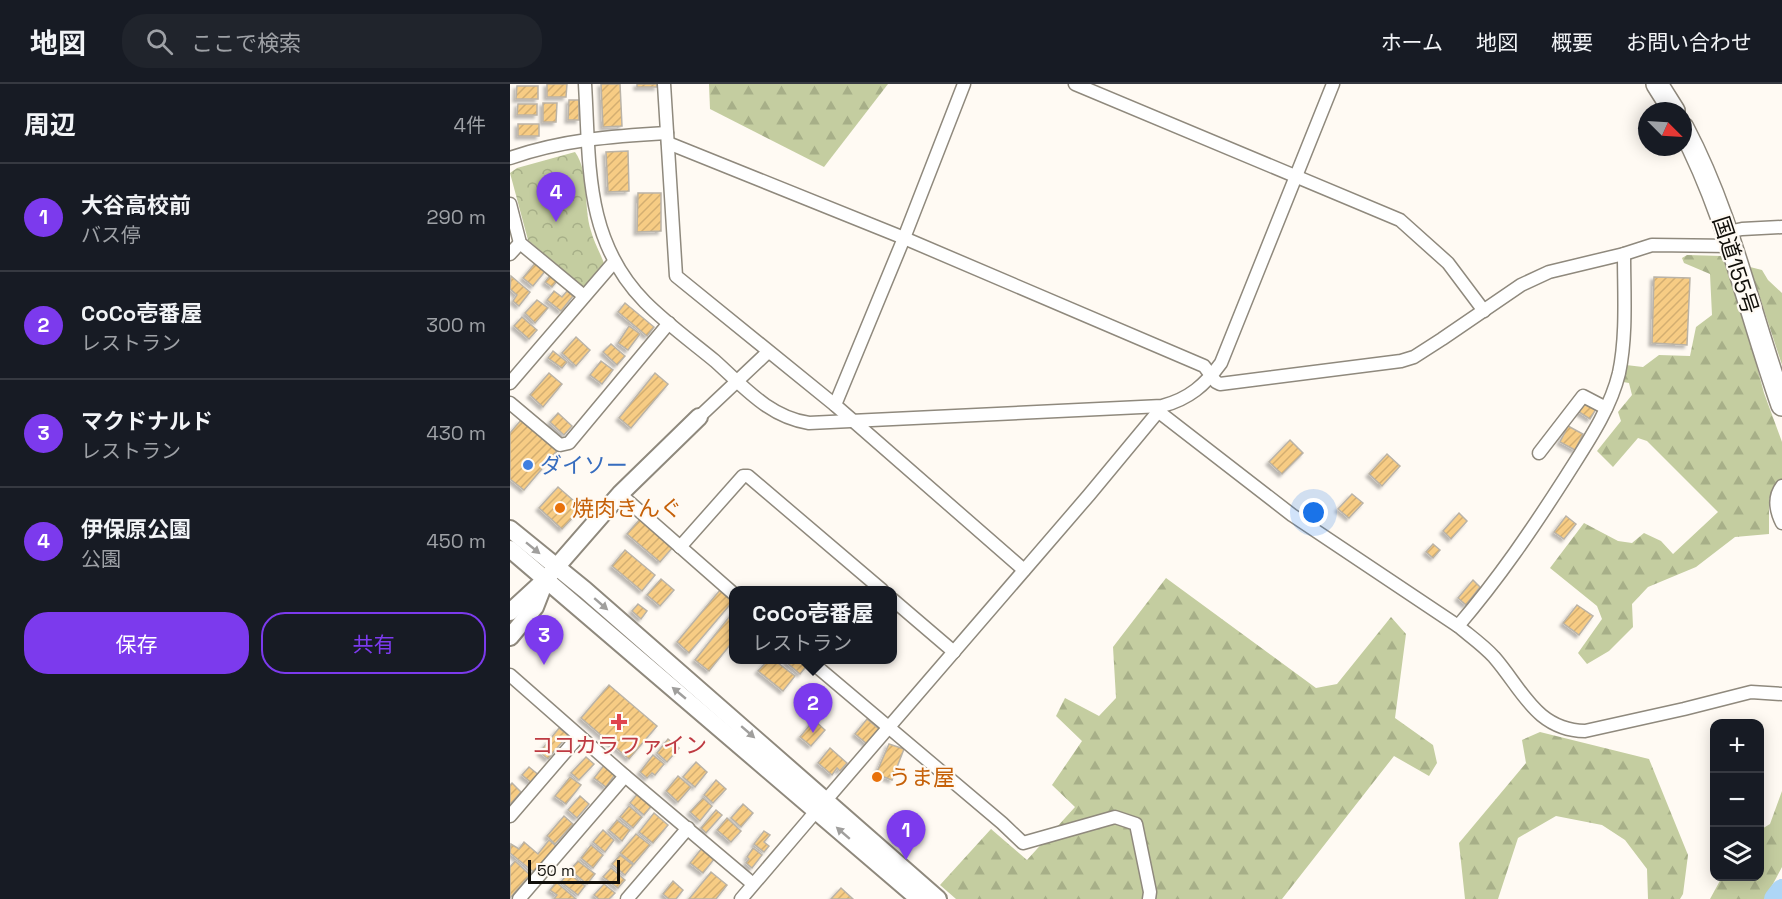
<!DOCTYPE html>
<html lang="ja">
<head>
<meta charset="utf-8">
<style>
	body { margin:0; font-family:"Space Grotesk","Noto Sans JP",sans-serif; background:#20242c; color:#f1f3f6 }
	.controls { position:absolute; right:18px; bottom:18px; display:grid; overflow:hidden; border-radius:12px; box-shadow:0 3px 15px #0003 }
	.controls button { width:54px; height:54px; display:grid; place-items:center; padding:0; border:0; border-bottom:2px solid #363941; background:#171b24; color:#f1f3f6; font:30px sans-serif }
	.compass { position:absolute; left:1128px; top:18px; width:54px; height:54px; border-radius:50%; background:#171b24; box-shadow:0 3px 15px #0003; rotate:114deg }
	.scale { position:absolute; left:18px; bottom:15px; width:92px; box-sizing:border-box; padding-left:6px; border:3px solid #110f0a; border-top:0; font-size:16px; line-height:21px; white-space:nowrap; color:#110f0a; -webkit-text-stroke:4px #fffaf3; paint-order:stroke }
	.you { position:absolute; left:804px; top:429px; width:21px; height:21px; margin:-15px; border:4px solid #fff; border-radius:50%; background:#1a73e8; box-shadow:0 0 0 9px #1a73e833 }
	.badge { display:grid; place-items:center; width:39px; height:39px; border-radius:50%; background:#7c3aed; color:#fff; font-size:20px; font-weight:700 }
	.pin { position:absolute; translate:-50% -50px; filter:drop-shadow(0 2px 3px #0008) }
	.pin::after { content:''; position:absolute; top:32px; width:21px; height:18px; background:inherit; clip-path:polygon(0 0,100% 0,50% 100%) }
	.popup { position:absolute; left:219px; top:502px; width:168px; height:78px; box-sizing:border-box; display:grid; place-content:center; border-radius:12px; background:#171b24; filter:drop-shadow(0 2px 4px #0005); font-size:20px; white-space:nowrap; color:#9ea1a6 }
	.popup b { font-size:22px; color:#f1f3f6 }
	.popup::after { content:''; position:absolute; left:50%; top:100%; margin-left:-12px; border:12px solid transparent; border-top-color:#171b24 }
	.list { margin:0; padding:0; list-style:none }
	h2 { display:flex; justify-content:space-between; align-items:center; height:78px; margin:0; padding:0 24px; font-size:26px }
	h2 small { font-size:20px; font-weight:400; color:#9ea1a6 }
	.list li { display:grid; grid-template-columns:39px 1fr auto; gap:18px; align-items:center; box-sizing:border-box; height:108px; padding:0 24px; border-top:2px solid #363941 }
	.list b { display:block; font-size:22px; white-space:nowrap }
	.list p { margin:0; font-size:20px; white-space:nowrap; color:#9ea1a6 }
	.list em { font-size:20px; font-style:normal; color:#9ea1a6 }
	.actions { display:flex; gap:12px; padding:18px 24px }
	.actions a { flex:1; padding:14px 0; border:2px solid #7c3aed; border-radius:24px; text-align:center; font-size:21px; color:#7c3aed }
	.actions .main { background:#7c3aed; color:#fff }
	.icon { flex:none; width:33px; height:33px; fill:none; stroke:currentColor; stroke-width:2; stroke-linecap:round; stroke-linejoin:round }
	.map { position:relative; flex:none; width:1272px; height:815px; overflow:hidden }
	header { display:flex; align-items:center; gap:36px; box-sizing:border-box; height:84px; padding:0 30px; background:#171b24; border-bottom:2px solid #363941 }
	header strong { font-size:28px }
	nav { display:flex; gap:33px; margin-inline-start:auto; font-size:21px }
	.search { width:420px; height:54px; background:#20242c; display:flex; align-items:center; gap:15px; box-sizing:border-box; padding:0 21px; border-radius:24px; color:#9ea1a6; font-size:22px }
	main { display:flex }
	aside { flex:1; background:#171b24 }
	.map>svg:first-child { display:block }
	.forest { fill:url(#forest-firs) }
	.park { fill:url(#park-crowns) }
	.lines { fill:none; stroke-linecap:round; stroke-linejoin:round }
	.river { stroke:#aed6f6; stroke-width:22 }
	.building { fill:url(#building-hatch); stroke:#bab3a7; stroke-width:1.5; filter:url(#shadow) }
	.street-casing { stroke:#8f897d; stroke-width:15 }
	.secondary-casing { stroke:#8f897d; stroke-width:20 }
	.highway-casing { stroke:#8f897d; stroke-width:24 }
	.street { stroke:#fff; stroke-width:12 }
	.secondary { stroke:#fff; stroke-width:16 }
	.highway { stroke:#fff; stroke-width:21 }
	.oneway { fill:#a09f9d }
	.shop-dot { fill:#3f7fe0; stroke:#fffaf3; stroke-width:2 }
	.food-dot { fill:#e8710a; stroke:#fffaf3; stroke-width:2 }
	.health-dot { fill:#e0444e; stroke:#fffaf3; stroke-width:2 }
	.labels { text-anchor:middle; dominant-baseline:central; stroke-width:4.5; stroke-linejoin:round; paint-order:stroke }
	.street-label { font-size:22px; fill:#110f0a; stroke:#fffaf3 }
	.shop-label { font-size:22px; fill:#366cbe; stroke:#fffaf3; text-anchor:start }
	.food-label { font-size:22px; fill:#c56008; stroke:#fffaf3; text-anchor:start }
	.health-label { font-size:22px; fill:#be3a42; stroke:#fffaf3 }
</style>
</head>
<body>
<header>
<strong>地図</strong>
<div class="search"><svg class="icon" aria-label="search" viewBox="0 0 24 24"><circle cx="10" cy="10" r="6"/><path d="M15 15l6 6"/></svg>ここで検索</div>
<nav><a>ホーム</a><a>地図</a><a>概要</a><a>お問い合わせ</a></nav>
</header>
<main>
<aside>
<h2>周辺<small>4件</small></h2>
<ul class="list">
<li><span class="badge">1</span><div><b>大谷高校前</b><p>バス停</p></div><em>290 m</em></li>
<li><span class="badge">2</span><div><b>CoCo壱番屋</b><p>レストラン</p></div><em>300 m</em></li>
<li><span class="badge">3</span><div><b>マクドナルド</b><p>レストラン</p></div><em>430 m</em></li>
<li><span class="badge">4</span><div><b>伊保原公園</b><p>公園</p></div><em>450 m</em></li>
</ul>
<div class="actions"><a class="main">保存</a><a>共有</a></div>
</aside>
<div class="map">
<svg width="1272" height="815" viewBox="0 0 1272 815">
	<defs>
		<pattern id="forest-firs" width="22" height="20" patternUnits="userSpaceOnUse" patternTransform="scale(1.5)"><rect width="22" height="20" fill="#c4cda0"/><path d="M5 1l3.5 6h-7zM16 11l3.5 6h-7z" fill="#a7af88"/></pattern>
		<pattern id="park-crowns" width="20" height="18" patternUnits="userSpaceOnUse" patternTransform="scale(1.5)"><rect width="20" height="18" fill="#c4cda0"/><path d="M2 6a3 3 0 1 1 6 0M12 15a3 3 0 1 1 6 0" fill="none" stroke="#a7af88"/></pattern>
		<pattern id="building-hatch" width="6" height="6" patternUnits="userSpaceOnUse" patternTransform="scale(1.5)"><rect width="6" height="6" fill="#f7cc84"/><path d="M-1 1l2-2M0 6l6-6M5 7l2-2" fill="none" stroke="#d3ae71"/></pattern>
		<filter id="shadow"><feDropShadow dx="-3" dy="3" stdDeviation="1.5" flood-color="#0004"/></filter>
	</defs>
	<rect width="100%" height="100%" fill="#fffaf3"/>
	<g class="forest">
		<path d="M199,0H378L314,83L200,25Z"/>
		<path d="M1177,171L1212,172L1229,215L1254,309L1272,358V398L1259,415V450L1225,453L1186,483L1138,503L1122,520L1123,543L1099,567L1077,580L1068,569L1092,535L1087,522L1040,484L1074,439L1108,457L1122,459L1134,449L1151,457L1163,470L1208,428L1137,357L1128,354L1103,383L1087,367L1111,337L1108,328L1122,311L1119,299L1113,298L1116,281L1133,283L1149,271L1180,272L1186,243L1202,231L1200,190L1174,179L1172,174Z"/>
		<path d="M1240,183L1252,186L1258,196L1272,209V281Z"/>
		<path d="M656,494L806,604L827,600L881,533L896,550L885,634L923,661L927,679L919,692L884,672L772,815H446L430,801L481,745L517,776L565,723L542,701L572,657L546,632L555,614L589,632L606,614L603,563Z"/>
		<path d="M1030,648L1139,675L1178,771L1173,810L1170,815H1138L1137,785L1115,756L1092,741L1046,732L1008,754L988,815H955L949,759L1016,679L1012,656Z"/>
		<path d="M1272,707V783L1255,815H1200L1212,793L1250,792V746L1260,740Z"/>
	</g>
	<path class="park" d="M65,68C80,89 73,122 81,147C84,159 91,170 95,182L78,202H72L18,156L0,89L7,84Z"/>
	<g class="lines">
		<path class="river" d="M1265,815L1272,806"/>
	</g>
	<g class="building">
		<path d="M37,0H57L56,13H37Z"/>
		<path d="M91,0H110L112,42L93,43Z"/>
		<rect x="127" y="0" width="20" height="3"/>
		<path d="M7,2H28V15H6Z"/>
		<path d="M59,16H69V36H58Z"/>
		<path d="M33,19H47L46,38H33Z"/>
		<path d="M8,20H27V31H7Z"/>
		<rect x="8" y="40" width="21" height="12"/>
		<path d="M118,67L119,107L98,108L96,68Z"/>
		<path d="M128,109H151V147L127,148Z"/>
		<path d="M26,178L36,186L23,202L13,194Z"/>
		<path d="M41,190L48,196L42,203L35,198Z"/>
		<path d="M1,192L20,208L9,222L3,217L7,211L0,205Z"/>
		<path d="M1144,193L1180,194L1177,261L1142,259Z"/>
		<path d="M44,207L52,213L57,207L63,212L51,227L37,216Z"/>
		<path d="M27,216L38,224L25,239L15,229Z"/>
		<path d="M115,219L144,243L137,252L108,228Z"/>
		<path d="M12,233L27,246L19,255L4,242Z"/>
		<path d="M119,242L130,250L118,266L108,259Z"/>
		<path d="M66,253L80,266L66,282L52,269Z"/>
		<path d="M101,260L115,272L107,281L93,268Z"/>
		<path d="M43,267L57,278L52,284L38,274Z"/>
		<path d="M91,277L103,286L92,300L80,291Z"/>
		<path d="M39,289L52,300L33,323L20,311Z"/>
		<path d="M145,289L158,300L121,344L109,334Z"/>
		<path d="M1075,318L1086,325L1080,335L1069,328Z"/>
		<path d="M48,329L62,342L54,351L40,338Z"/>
		<path d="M11,336L47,367L14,406L0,395V349Z"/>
		<path d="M1058,342L1073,350L1065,366L1050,358Z"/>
		<path d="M780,356L793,369L772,390L759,378Z"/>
		<path d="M877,370L890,382L872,402L859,390Z"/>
		<path d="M48,403L72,424L52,445L29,424Z"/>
		<path d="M842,410L853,419L839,434L828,425Z"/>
		<path d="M949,429L957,437L941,455L933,447Z"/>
		<path d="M1056,432L1066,440L1054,455L1044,448Z"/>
		<path d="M130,435L163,463L150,478L117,450Z"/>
		<path d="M923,460L930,466L923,474L916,468Z"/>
		<path d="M115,466L145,491L132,507L102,482Z"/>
		<path d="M151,495L164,506L150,522L137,511Z"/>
		<path d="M963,496L970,503L956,521L948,514Z"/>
		<path d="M210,506L223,517L179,569L167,558Z"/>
		<path d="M128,520L137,527L131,535L122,527Z"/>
		<path d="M1067,521L1083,532L1069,551L1053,539Z"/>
		<path d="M224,527V556L199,587L185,576Z"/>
		<path d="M258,576H264L285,592L273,607L248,587Z"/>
		<path d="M277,576H293L298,580L290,590L276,578Z"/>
		<path d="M99,601L147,642L119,675L71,634Z"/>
		<path d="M357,635L369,645L357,660L345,650Z"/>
		<path d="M304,636L315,646L301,662L290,653Z"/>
		<path d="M49,644L58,651L38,675L30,668Z"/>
		<path d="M158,655L169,664L157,678L147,669Z"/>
		<path d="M379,660L394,665L382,696L366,690Z"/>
		<path d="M320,664L337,679L330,687L327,684L322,691L308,679Z"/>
		<path d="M143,671L154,680L145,691L142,689L137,694L130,688Z"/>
		<path d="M76,673L84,680L69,696L61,689Z"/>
		<path d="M186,678L197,688L185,703L173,693Z"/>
		<path d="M95,680L106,689L96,703L84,694Z"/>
		<path d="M19,683L30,692L23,700L12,691Z"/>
		<path d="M168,692L181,703L168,718L156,707Z"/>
		<path d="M60,693L71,701L56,720L45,712Z"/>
		<path d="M206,696L216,705L203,719L194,711Z"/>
		<path d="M2,699L11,708L0,721V701Z"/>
		<path d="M129,708L143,720L134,731L120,719Z"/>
		<path d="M70,712L79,720L67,734L58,726Z"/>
		<path d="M193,714L202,722L190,737L180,728Z"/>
		<path d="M233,720L243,729L231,743L221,734Z"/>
		<path d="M119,722L132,733L123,744L110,733Z"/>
		<path d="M206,726L212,731L196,749L191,744Z"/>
		<path d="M144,729L158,741L143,759L129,748Z"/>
		<path d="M54,732L63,740L45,760L37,752Z"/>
		<path d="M217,734L231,747L221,758L207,746Z"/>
		<path d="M107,736L120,746L112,757L99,746Z"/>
		<path d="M93,746L104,756L95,768L83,758Z"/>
		<path d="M254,747L260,751L254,758L259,762L254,768L244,760Z"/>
		<path d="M126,750L140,761L124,780L110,769Z"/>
		<path d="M39,756L46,762L25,789L0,769L1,760L9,765L14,758L28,770Z"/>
		<path d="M81,761L93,771L83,784L71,774Z"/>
		<path d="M192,764L205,774L193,789L180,779Z"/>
		<path d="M243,764L252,771L242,784L236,779L239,775L237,773Z"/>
		<path d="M110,771L123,781L115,791L102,780Z"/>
		<path d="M5,777L20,791L0,814V783Z"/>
		<path d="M68,777L85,790L77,800L60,786Z"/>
		<path d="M101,784L115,796L108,804L93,793Z"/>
		<path d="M201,788L217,801L206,815H179Z"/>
		<path d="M58,789L75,802L68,811L51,798Z"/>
		<path d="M163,797L173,806L166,815H159L153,810Z"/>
		<path d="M46,798L66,815H44L47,811L40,806Z"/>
		<path d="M94,800L105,809L99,815H89L84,811Z"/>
		<path d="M331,804L343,815H321Z"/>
	</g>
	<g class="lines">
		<g class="street-casing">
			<g id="street">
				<path d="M75,0C80,81 74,156 135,218C157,240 182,258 205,277C234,303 259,333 299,339L652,322C679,315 695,301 711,279L823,0"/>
				<path d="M154,0L166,192L325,321L514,486"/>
				<path d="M565,0L890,136L938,179L974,227"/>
				<path d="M158,59L394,154L694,282L706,298L710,300L891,277L904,273L932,255L1011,201L1039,188L1114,170L1142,161L1222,162"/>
				<path d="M0,74C51,56 103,52 157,49"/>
				<path d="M0,120L10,159L74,212"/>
				<path d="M1218,148L1232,145L1272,143"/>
				<path d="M0,170L10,159"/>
				<path d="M0,299L104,178"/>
				<path d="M0,319L50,361L59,359L159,239"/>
				<path d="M325,321L394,154L454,0"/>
				<path d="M649,328L782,431L948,542C960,552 973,561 984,573C1012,605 1026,646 1075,647L1174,625L1241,608L1272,610"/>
				<path d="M189,333L258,268"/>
				<path d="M1029,369L1073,312L1096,324"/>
				<path d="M1272,402C1263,414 1266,427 1272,439"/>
				<path d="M110,410L224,510"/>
				<path d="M170,463L233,392H238L372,506"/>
				<path d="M382,515L444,568"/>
				<path d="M948,542C989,494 1021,447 1055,394C1075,362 1100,327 1109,289C1117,251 1114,209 1114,170"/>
				<path d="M299,576L492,739L513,759L605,733L626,740L640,808L639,815"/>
				<path d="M0,591L115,692L243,800"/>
				<path d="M316,716L579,411L652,323"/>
				<path d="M0,732L69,652"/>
				<path d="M9,815L115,692"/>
				<path d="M117,815L178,744"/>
				<path d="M231,815L307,726"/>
			</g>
		</g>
		<g class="secondary-casing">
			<g id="secondary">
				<path d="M0,445L75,506L428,815"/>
				<path d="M0,465L409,815"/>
				<path d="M0,528L35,496L110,410L189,333"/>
				<path d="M0,553L25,523L34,500"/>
			</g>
		</g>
		<g class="highway-casing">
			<g id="highway">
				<path d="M1147,0L1164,27"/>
				<path d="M1173,44C1219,131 1239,228 1272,321"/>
			</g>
		</g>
		<use href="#street" class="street"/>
		<use href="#secondary" class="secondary"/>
		<use href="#highway" class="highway"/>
	</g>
	<defs><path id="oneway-solid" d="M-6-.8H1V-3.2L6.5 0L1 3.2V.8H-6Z" transform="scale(1.5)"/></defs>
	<g class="oneway">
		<use href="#oneway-solid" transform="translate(23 464) rotate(39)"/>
		<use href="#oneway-solid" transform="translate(91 520) rotate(41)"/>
		<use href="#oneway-solid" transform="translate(169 609) rotate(-140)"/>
		<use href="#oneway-solid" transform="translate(238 648) rotate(41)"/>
		<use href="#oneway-solid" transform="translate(333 749) rotate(-139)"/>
	</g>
	<circle class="shop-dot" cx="18" cy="381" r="6"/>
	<g class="food-dot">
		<circle cx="50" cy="424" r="6"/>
		<circle cx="367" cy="693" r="6"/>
	</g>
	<path class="health-dot" d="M106 629h6v6h6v6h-6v6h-6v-6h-6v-6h6z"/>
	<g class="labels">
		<g class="street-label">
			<text transform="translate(1226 181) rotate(72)">国道155号</text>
		</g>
		<g class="shop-label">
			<text x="30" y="381">ダイソー</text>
		</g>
		<g class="food-label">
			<text x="62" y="424">焼肉きんぐ</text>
			<text x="379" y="693">うま屋</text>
		</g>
		<g class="health-label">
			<text x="109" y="661">ココカラファイン</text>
		</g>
	</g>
</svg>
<div class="controls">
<button>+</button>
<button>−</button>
<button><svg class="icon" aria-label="layers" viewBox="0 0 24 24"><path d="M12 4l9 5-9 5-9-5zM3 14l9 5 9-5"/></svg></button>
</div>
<svg class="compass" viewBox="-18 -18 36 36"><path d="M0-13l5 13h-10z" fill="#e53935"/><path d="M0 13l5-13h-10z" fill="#9ea1a6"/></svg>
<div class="scale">50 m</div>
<div class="you"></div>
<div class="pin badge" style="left:396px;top:776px">1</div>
<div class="pin badge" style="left:303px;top:649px">2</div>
<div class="popup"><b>CoCo壱番屋</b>レストラン</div>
<div class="pin badge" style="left:34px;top:581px">3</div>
<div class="pin badge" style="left:46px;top:138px">4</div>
</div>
</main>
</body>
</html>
